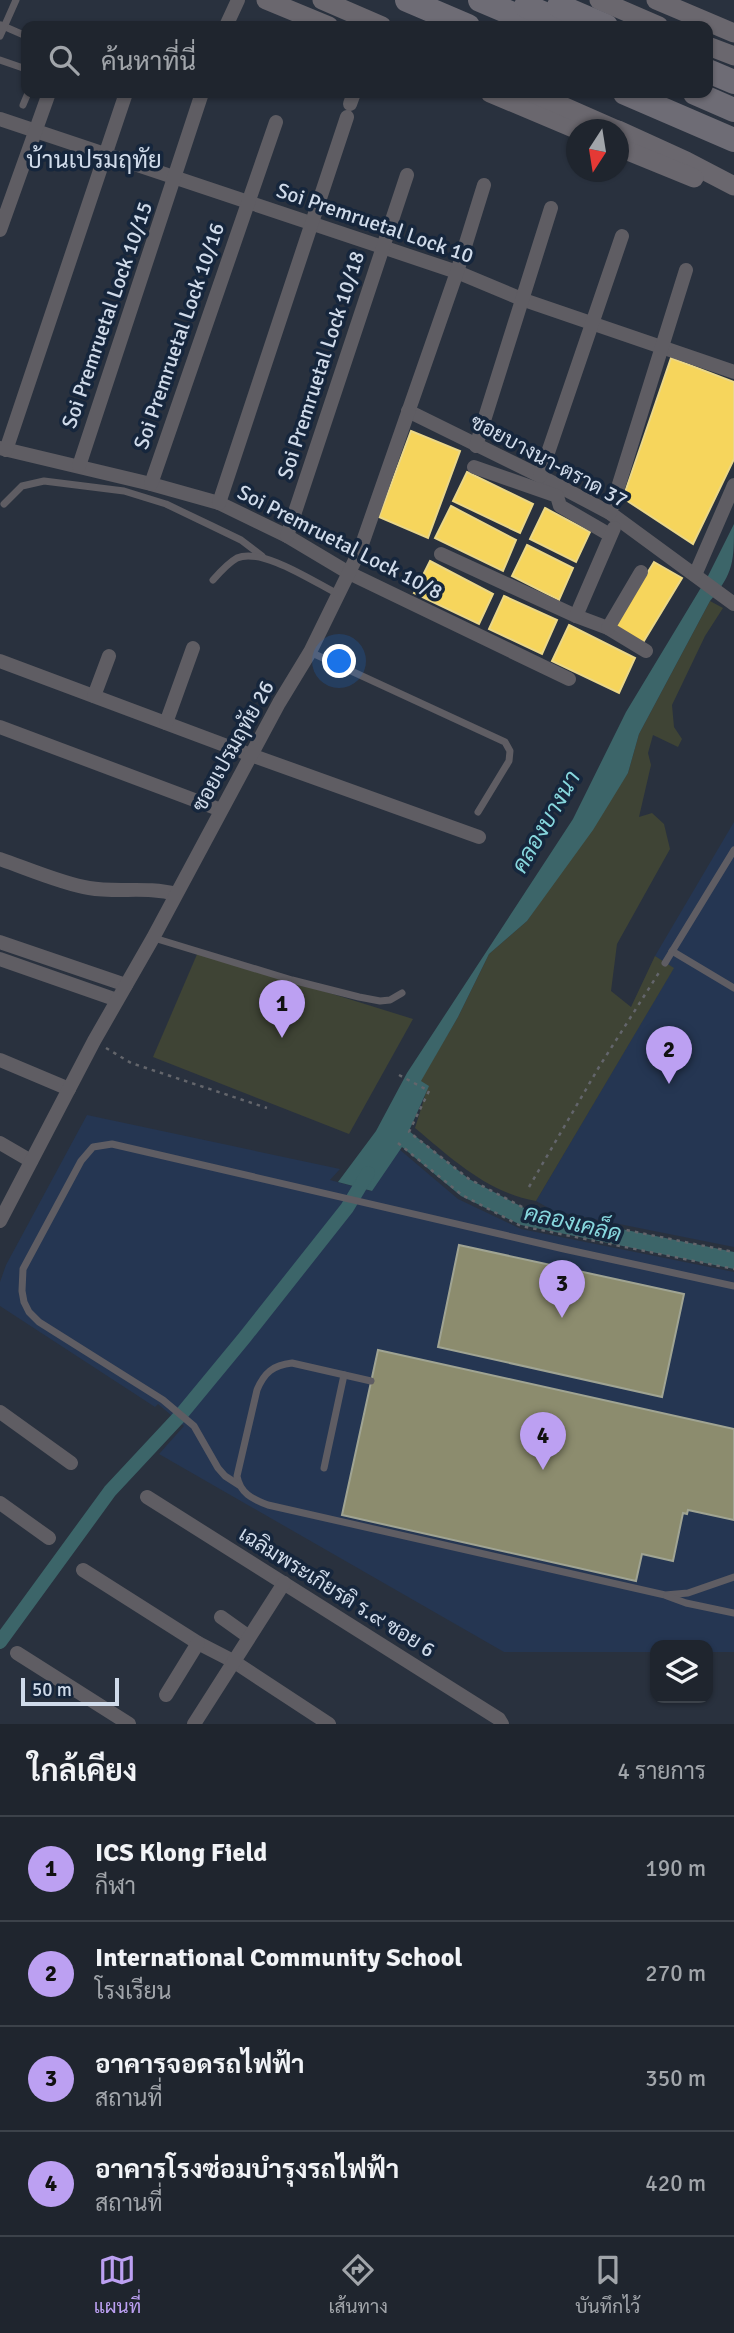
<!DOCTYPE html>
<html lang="th">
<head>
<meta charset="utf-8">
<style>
	body { margin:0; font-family:Signika,Sarabun,sans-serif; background:#272d36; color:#f1f3f6 }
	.controls { position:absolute; right:21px; bottom:21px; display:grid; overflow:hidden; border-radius:14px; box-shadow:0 2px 5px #0004 }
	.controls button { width:63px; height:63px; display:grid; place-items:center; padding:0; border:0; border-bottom:2px solid #3c424a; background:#1f252e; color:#f1f3f6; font:35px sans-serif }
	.compass { position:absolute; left:566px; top:119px; width:63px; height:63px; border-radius:50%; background:#1f252e; box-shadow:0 2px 5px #0004; rotate:192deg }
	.scale { position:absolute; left:21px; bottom:18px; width:98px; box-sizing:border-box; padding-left:7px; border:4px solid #d0dbea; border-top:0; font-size:19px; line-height:24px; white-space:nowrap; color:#d0dbea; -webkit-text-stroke:5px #16263c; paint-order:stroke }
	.you { position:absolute; left:340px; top:662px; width:24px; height:24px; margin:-18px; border:5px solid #fff; border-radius:50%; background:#1a73e8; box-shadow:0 0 0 10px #1a73e833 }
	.badge { display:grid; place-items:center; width:46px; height:46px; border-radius:50%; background:#bca0f2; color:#111; font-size:23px; font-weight:700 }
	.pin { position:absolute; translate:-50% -58px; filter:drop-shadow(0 2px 4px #0008) }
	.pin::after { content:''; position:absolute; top:37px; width:24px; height:21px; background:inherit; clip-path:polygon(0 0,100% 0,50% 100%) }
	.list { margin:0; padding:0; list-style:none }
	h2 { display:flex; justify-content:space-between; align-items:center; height:91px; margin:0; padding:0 28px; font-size:30px }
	h2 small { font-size:23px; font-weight:400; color:#a1a5aa }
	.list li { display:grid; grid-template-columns:46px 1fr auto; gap:21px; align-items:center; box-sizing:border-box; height:105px; padding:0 28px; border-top:2px solid #3c424a }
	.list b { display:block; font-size:26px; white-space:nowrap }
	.list p { margin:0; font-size:23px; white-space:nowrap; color:#a1a5aa }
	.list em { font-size:23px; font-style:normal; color:#a1a5aa }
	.icon { flex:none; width:38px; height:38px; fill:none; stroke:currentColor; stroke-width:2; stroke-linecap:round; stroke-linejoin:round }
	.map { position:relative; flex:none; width:734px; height:1724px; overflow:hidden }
	.search { position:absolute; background:#1f252e; box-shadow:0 2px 5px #0004; left:21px; right:21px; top:21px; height:77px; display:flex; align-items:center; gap:18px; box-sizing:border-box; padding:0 24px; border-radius:14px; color:#a1a5aa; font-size:26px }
	.sheet { height:511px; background:#1f252e }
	nav { display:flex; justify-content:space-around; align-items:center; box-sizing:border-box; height:98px; border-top:2px solid #3c424a; background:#1f252e; font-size:19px; color:#a1a5aa }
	nav a { display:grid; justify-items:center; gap:4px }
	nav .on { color:#bca0f2 }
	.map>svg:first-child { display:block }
	.built { fill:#253652 }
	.green { fill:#3f4435 }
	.water { fill:#3c6569 }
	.homes { fill:#f6d55c; stroke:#ebd787; stroke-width:2 }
	.industry { fill:#8c8c6e; stroke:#a0a493; stroke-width:2 }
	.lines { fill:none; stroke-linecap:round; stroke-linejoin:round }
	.canal { stroke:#3c6569; stroke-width:14 }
	.path { stroke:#63656b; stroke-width:2.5; stroke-dasharray:3.5 5; stroke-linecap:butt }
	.lane { stroke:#5f5d63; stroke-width:7 }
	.street { stroke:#5f5d63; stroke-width:14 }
	.secondary { stroke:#6a676e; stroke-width:19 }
	.highway { stroke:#6e6c75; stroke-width:24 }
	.labels { text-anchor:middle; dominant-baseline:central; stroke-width:7; stroke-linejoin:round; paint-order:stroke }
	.street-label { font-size:21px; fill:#d0dbea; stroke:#16263c }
	.water-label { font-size:23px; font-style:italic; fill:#87d7dd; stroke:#16263c }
	.quarter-label { font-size:24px; fill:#d0dbea; stroke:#16263c }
</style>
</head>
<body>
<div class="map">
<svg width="734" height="1724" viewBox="0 0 734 1724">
	<rect width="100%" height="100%" fill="#29313e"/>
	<g class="built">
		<path d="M734,822V1247L554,1211L536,1201L673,969L655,956Z"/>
		<path d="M87,1115L340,1169L330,1180L371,1191L399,1149L458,1199L521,1229L734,1272V1652H708V1645H655V1652H504L159,1454L184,1426L158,1404L155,1407L0,1306V1282L6,1265Z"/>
	</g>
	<g class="green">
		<path d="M710,601L723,608L705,636L672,705L674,727L682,739L678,747L653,735L648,753L651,765L639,817L652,813L664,824L670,849L617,944L611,991L631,1007L655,956L674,968L536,1201C488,1193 451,1158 415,1128L428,1086L420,1081L458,1017L489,954L527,921L628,773L639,734Z"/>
		<path d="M198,952L413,1019L349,1134L153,1057Z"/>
	</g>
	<path class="water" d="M734,524C734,561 734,573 710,601L639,734L628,773L593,830L527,921L489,954L458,1017L421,1081L429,1086L409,1131L469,1179L528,1210L734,1252V1269L521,1225L461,1196L402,1147L372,1191L338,1182L376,1131L407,1073L573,819L626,712L708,576Z"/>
	<g class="homes">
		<path d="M671,358L734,382V459L693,544L623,498Z"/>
		<path d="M411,431L460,451L428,538L379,517Z"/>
		<path d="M467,472L533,504L520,533L453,501Z"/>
		<path d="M451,506L516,540L503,571L435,538Z"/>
		<path d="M545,508L590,532L576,562L530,539Z"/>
		<path d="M527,545L573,568L559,600L512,576Z"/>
		<path d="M430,561L493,594L479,624L414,593Z"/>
		<path d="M654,562L682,578L642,644L615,626Z"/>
		<path d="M504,596L557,620L542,654L489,629Z"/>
		<path d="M569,625L635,658L619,693L552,661Z"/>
	</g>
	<g class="industry">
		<path d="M459,1245L684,1294L662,1397L438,1347Z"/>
		<path d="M378,1350L734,1429V1520L688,1510L687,1514L683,1513L673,1561L642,1554L636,1581L342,1515Z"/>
	</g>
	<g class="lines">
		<path class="canal" d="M0,1642L110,1491L179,1417L245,1337L347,1208L368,1173"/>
		<g class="path">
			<path d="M106,1048L131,1063L267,1108"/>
			<path d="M399,1075L429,1091L409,1132L469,1179L528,1210L734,1252"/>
			<path d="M398,1143L462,1195L521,1226L734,1269"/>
			<path d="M529,1187L599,1067L660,971"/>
		</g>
		<g class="lane">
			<path d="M1,25L26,36"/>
			<path d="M0,36L16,0"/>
			<path d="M0,60L26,69"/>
			<path d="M23,105L28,93"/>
			<path d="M4,504L22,486L44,481L124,491L166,504L212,526L241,540L262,556"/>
			<path d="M213,580C220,572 228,563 237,558C262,547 314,582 338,594"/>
			<path d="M310,652L505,742L510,751L509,761L478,812"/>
			<path d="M154,938L292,980L359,997L380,1001L390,1000L402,993"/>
			<path d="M672,951L734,988"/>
			<path d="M665,963L734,850"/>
			<path d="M371,1381L292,1363C273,1365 264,1373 257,1390L237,1476C240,1493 252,1499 268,1505L665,1595L688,1593L734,1577"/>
			<path d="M324,1468L344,1375"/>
			<path d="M239,1485L225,1476L218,1468L194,1426L163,1400L39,1322L29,1312L24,1302L22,1291L23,1269L81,1161L93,1147L112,1144L564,1249L734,1286"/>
			<path d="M667,1596L686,1603L734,1613"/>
		</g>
		<g class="street">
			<path d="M226,26L238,0"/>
			<path d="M350,104L354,93"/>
			<path d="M0,119L457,272L524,300L734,372"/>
			<path d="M0,230L49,93"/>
			<path d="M408,411L540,476L610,513L734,604"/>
			<path d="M476,446L551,208"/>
			<path d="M0,448L151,484L219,503L287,536L349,573L569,679"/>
			<path d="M6,450L126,93"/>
			<path d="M79,466L202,93"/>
			<path d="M474,467L557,496L560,506L610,535"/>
			<path d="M540,476L622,236"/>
			<path d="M151,484L276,122"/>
			<path d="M219,503L347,117"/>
			<path d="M610,513L686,270"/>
			<path d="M287,536L407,175"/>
			<path d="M441,554L576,616L608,628L646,651"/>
			<path d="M695,575L734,485"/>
			<path d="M576,616L614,528"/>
			<path d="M608,628L641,572"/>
			<path d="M0,661L251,755L479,837"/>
			<path d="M94,696L109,656"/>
			<path d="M166,723L193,648"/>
			<path d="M0,727L221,810"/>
			<path d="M0,859C26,868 63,884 89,888C118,893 147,886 176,894"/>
			<path d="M0,942L126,985"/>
			<path d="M0,959L117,1000"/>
			<path d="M0,1060L69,1089"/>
			<path d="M0,1143L31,1161"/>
			<path d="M0,1221L94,1041L153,938L279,703L310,652L360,550L457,272L484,185"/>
			<path d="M0,1412L71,1463"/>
			<path d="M147,1497L499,1719L502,1724"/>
			<path d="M0,1503L49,1538"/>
			<path d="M83,1570L198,1643L233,1661L329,1724"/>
			<path d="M221,1617L249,1637"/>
			<path d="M17,1653L129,1724"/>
			<path d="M166,1695L198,1643"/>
			<path d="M194,1724L284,1583"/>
		</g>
		<g class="secondary">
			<path d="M266,0L329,26"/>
			<path d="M322,0L382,26"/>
			<path d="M599,0L659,26"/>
			<path d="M656,0L734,33"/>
			<path d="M708,46L734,56"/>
			<path d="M490,93L578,130"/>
			<path d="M533,93L617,130"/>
			<path d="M618,130L686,161L734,186"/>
			<path d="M618,147L694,178"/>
		</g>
		<g class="highway">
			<path d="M407,0L468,26"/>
			<path d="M480,0L541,26"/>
			<path d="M526,6L573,26"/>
			<path d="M559,6L606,26"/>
			<path d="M708,71L734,82"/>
			<path d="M625,93L734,140"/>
			<path d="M695,93L734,110"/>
		</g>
	</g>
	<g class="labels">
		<g class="street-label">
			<text transform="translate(375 223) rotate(19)">Soi Premruetal Lock 10</text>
			<text transform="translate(107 315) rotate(-71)">Soi Premruetal Lock 10/15</text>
			<text transform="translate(179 336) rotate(-71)">Soi Premruetal Lock 10/16</text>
			<text transform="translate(321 365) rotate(-72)">Soi Premruetal Lock 10/18</text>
			<text transform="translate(549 461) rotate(28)">ซอยบางนา-ตราด 37</text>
			<text transform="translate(340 542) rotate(27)">Soi Premruetal Lock 10/8</text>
			<text transform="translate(233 746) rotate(-61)">ซอยเปรมฤทัย 26</text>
			<text transform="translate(337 1592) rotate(32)">เฉลิมพระเกียรติ ร.๙ ซอย 6</text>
		</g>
		<g class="water-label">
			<text transform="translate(546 822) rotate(-60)">คลองบางนา</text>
			<text transform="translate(573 1223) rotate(13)">คลองเคล็ด</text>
		</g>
		<g class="quarter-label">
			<text x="94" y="160">บ้านเปรมฤทัย</text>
		</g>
	</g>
</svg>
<div class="controls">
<button><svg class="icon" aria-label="layers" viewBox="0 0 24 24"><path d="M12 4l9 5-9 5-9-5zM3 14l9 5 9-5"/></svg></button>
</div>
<svg class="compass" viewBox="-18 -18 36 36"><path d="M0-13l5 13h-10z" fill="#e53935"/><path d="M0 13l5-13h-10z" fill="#a1a5aa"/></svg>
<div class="scale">50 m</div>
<div class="you"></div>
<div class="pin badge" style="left:282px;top:1038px">1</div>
<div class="pin badge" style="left:669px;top:1084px">2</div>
<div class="pin badge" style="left:562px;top:1318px">3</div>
<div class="pin badge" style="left:543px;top:1470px">4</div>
<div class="search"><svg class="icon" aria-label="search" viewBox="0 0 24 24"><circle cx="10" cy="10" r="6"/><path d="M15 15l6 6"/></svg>ค้นหาที่นี่</div>
</div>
<section class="sheet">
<h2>ใกล้เคียง<small>4 รายการ</small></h2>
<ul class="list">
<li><span class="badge">1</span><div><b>ICS Klong Field</b><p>กีฬา</p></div><em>190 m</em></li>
<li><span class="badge">2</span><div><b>International Community School</b><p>โรงเรียน</p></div><em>270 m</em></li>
<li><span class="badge">3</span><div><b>อาคารจอดรถไฟฟ้า</b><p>สถานที่</p></div><em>350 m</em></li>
<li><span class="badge">4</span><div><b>อาคารโรงซ่อมบำรุงรถไฟฟ้า</b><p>สถานที่</p></div><em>420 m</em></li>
</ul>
</section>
<nav>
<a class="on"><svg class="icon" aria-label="map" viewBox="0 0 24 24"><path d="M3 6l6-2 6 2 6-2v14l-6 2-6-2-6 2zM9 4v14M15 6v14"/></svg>แผนที่</a>
<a><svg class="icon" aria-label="directions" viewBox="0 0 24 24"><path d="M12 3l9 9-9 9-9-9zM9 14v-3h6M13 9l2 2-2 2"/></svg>เส้นทาง</a>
<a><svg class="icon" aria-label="saved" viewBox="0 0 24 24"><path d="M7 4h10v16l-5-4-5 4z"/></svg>บันทึกไว้</a>
</nav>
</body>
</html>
